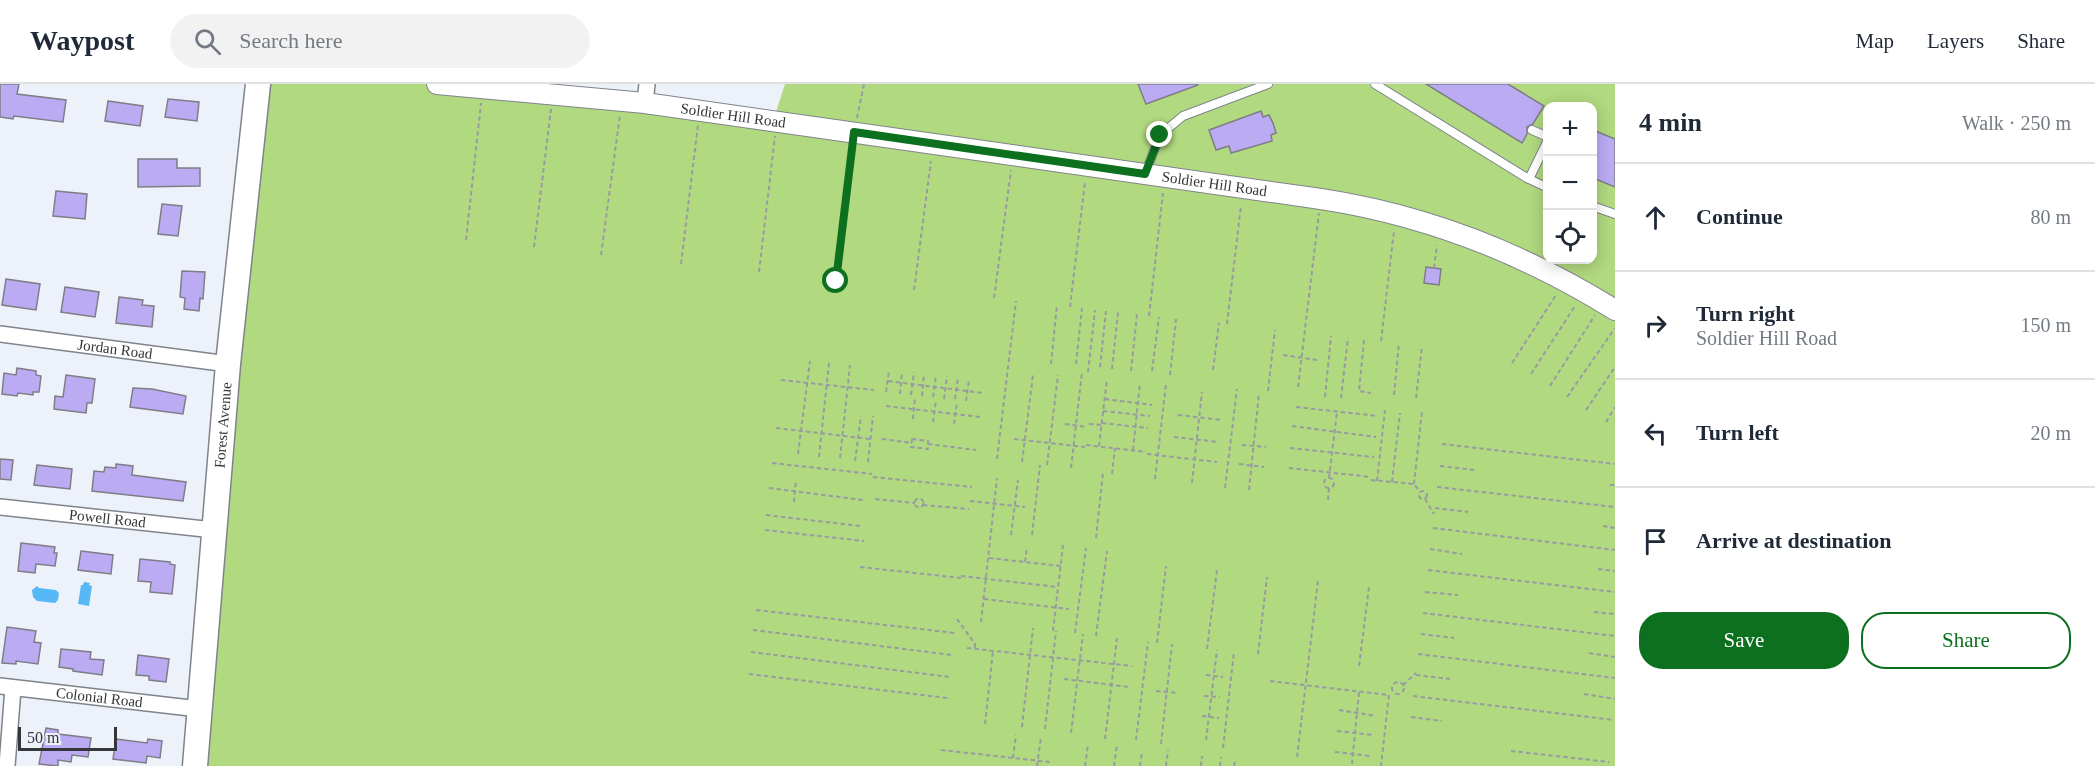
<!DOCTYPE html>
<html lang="en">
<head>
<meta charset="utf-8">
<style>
	body { margin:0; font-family:Georgia,serif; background:#f2f2f3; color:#1f2937 }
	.controls { position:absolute; right:18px; top:18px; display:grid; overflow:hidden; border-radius:12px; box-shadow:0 3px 15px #0003 }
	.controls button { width:54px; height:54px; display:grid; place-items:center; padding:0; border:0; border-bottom:2px solid #e0e1e3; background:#fff; color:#1f2937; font:30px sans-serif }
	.scale { position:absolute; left:18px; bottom:15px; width:99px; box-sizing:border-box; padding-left:6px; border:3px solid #343639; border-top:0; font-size:16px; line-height:21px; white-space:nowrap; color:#343639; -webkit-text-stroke:4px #edf2fa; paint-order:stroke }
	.stop { position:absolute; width:18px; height:18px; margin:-14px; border:4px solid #0c701f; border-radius:50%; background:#fff }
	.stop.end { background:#0c701f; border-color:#fff; box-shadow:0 2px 6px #0008 }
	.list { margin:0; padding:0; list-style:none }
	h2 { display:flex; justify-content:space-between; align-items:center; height:78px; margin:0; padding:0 24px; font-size:26px }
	h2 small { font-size:20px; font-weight:400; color:#747a83 }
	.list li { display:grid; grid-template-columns:39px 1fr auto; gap:18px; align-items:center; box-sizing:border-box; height:108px; padding:0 24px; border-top:2px solid #e0e1e3 }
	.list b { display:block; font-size:22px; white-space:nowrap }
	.list p { margin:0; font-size:20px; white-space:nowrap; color:#747a83 }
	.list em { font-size:20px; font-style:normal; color:#747a83 }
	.actions { display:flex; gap:12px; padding:18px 24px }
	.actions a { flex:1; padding:14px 0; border:2px solid #0c701f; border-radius:24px; text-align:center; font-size:21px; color:#0c701f }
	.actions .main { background:#0c701f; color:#fff }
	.icon { flex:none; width:33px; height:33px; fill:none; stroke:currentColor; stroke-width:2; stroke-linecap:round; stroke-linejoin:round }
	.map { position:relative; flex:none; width:1615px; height:682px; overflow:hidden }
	header { display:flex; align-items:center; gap:36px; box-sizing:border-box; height:84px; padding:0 30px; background:#fff; border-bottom:2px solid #e0e1e3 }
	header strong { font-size:28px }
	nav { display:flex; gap:33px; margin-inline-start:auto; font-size:21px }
	.search { width:420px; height:54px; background:#f2f2f3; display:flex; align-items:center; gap:15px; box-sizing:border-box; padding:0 21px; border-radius:33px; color:#747a83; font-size:22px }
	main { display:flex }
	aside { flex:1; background:#fff }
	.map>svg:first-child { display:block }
	.green { fill:#b1d97f; fill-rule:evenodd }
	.water { fill:#56b8f6 }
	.building { fill:#baabf3; stroke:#7f7d86; stroke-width:1.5 }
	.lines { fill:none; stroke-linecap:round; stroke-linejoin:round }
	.service-casing { stroke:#7f838b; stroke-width:10 }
	.minor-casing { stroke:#7f838b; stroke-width:18 }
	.tertiary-casing { stroke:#7f838b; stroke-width:22 }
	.primary-casing { stroke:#7f838b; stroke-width:27 }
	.path { stroke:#989ca2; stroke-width:2; stroke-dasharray:4.5 3; stroke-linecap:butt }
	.service { stroke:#fff; stroke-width:8 }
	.minor { stroke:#fff; stroke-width:15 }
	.tertiary { stroke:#fff; stroke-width:20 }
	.primary { stroke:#fff; stroke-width:24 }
	.route { stroke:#0c701f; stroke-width:8 }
	.labels { text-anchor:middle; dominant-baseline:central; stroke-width:4.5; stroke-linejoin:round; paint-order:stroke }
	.street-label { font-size:15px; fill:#343639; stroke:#edf2fa }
</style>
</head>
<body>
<header>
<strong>Waypost</strong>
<div class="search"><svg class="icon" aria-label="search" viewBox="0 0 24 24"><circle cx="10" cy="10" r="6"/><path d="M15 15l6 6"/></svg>Search here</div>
<nav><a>Map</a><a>Layers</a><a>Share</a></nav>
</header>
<main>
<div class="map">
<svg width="1615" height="682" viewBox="0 0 1615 682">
	<rect width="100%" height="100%" fill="#edf2fa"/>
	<path class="green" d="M258,0H437L773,37L785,0H1615V682H195ZM1548,22H1592V176H1548Z"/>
	<g class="water">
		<path d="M84,498L90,499L89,501L92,502L89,522L78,520L81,501H83Z"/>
		<path d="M37,502L39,504L56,506L59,509L58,516L55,519L37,517L33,513L32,506Z"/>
	</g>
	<g class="building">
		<path d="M0,0H19L17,10L66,16L63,38L14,32L13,35L0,33Z"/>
		<path d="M1138,0H1198V1L1146,20Z"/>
		<path d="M1426,0H1508L1544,22L1533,40L1527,43V50L1522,59Z"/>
		<path d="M168,15L199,18L197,37L165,33Z"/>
		<path d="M108,17L143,22L140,42L105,37Z"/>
		<path d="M1261,27L1263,33L1269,31L1273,39L1276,49L1271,51L1272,57L1231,69L1229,62L1216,66L1209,46Z"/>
		<path d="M1593,46L1615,55V103L1593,94Z"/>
		<path d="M138,75H177V84H200V102L138,103Z"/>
		<path d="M56,107L87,110L85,135L53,132Z"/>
		<path d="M162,120L182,122L178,152L158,150Z"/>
		<path d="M1426,183L1441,185L1439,201L1424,199Z"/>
		<path d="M182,187L205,188L203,215L200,214L199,227L184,225L185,214L180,213Z"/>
		<path d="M6,195L40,200L36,226L2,221Z"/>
		<path d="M65,203L99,208L95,233L61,228Z"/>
		<path d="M119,213L143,216L142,221L154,222L152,243L116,239Z"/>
		<path d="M17,284L36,287V291L41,292L39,308H33V311L18,309L17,312L2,310L4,289L16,291Z"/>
		<path d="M66,291L95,295L92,319H87L86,329L54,325L55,312L63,313Z"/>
		<path d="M133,304L152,305L186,312L183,330L130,323Z"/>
		<path d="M0,375L13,376L11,396L0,395Z"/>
		<path d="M116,380L133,382L132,391L186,398L183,417L92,407L94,387L104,388L105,383L116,384Z"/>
		<path d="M37,381L72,385L70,405L34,401Z"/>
		<path d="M21,459L55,463L54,469H57L55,482L36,480L35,489L18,487Z"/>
		<path d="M81,467L113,471L111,490L78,486Z"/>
		<path d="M140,475L170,478V480L175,481L172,510L150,508L151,498L138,497Z"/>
		<path d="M7,543L36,547L34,558L41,559L38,580L16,577V580L2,579Z"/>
		<path d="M61,565L91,568L90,575L104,576L102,591L73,587V585L59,583Z"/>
		<path d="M138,571L169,575L166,598L149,596V592L136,591Z"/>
		<path d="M46,644L58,646V650L91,654L88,673L72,671L71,678L58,676V682L39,680Z"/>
		<path d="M116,655L147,659L148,655L162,657L160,674L147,672L146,679L113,675Z"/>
	</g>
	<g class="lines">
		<g class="service-casing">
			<g id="service">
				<path d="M1375,0L1527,94L1548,104"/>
				<path d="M1532,46L1548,53"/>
				<path d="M1145,90L1160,51L1183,32L1268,0"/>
				<path d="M1529,95L1548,56"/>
				<path d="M1592,122L1615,130"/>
			</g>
		</g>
		<g class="minor-casing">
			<g id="minor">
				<path d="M645,19L647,0"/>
				<path id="s1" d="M0,250L228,280"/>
				<path id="s2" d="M0,423L214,446"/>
				<path id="s3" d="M0,602L199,625"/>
				<path d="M7,682L13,604"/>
			</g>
		</g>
		<g class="tertiary-casing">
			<g id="tertiary">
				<path id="s4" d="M437,0L645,19L1321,115C1426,131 1525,170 1615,226"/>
			</g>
		</g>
		<g class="primary-casing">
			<g id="primary">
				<path id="s5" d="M195,682L228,280L258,0"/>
			</g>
		</g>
		<g class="path">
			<path d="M857,34L864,0"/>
			<path d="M466,156L481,19"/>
			<path d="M534,163L551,25"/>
			<path d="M601,171L620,31"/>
			<path d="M681,180L698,41"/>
			<path d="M1434,184L1437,161"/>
			<path d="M759,188L775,52"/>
			<path d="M836,197L852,66"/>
			<path d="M914,206L931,77"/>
			<path d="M994,214L1011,86"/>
			<path d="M1070,223L1085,98"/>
			<path d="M1149,232L1163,109"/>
			<path d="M1227,240L1241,121"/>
			<path d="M1364,256L1359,307L1371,309"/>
			<path d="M1381,257L1394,147"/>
			<path d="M1283,271L1317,276"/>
			<path d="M1512,279L1556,211"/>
			<path d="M1051,280L1057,221"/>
			<path d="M1076,280L1082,224"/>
			<path d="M1100,283L1106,227"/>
			<path d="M1112,285L1118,228"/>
			<path d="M1213,286L1219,239"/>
			<path d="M1131,287L1137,230"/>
			<path d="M1152,287L1159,233"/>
			<path d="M1088,288L1095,226"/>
			<path d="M1531,290L1575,222"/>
			<path d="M1170,291L1176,235"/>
			<path d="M781,296L874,306"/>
			<path d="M888,297L983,309"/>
			<path d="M1550,302L1595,231"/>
			<path d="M1298,303L1319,129"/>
			<path d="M1268,307L1275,246"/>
			<path d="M886,308L889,287"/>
			<path d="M900,310L902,288"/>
			<path d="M911,311L914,288"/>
			<path d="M1394,311L1399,259"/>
			<path d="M922,312L924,290"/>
			<path d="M933,313L936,291"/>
			<path d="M1325,313L1331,252"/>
			<path d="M1567,313L1615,244"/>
			<path d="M1341,314L1348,254"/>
			<path d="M1416,314L1422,262"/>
			<path d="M944,315L947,292"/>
			<path d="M955,315L958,294"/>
			<path d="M1105,315L1152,321"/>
			<path d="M966,317L969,296"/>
			<path d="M886,322L980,333"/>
			<path d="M1296,323L1378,332"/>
			<path d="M1586,326L1615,283"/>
			<path d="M1103,327L1150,332"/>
			<path d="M1178,331L1222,336"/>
			<path d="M913,335L915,313"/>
			<path d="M933,338L936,317"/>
			<path d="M1606,338L1615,323"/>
			<path d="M1102,339L1148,344"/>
			<path d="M954,340L957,318"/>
			<path d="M1065,340L1087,343"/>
			<path d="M1089,340L1102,341"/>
			<path d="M1292,342L1376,353"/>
			<path d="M776,344L870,355"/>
			<path d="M1174,353L1219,358"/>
			<path d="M882,355L912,359"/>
			<path d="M912,355L928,357V365L911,363Z"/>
			<path d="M1014,355L1085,363"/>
			<path d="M928,360L976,366"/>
			<path d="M1442,360L1615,380"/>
			<path d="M1086,361L1146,368"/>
			<path d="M1242,361L1266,363"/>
			<path d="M1099,362L1107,295"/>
			<path d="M1290,364L1374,373"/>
			<path d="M1133,366L1140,299"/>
			<path d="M798,370L810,277"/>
			<path d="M1147,370L1217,378"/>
			<path d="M819,373L829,279"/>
			<path d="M840,374L850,281"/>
			<path d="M997,375L1016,217"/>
			<path d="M855,377L861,332"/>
			<path d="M868,378L873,332"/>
			<path d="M1022,378L1033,291"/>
			<path d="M772,379L872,390"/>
			<path d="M1239,380L1264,383"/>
			<path d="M1047,381L1058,291"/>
			<path d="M1440,382L1474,386"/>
			<path d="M1071,384L1082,288"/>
			<path d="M1289,384L1371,393"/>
			<path d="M1112,390L1115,364"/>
			<path d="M873,393L972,403"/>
			<circle cx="1329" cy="399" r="5"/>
			<path d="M1329,394L1337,328"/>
			<path d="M1155,395L1166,300"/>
			<path d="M1371,396L1414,400L1420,408"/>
			<path d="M1377,397L1385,326"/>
			<path d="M1392,398L1400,329"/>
			<path d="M1192,399L1202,308"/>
			<path d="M1414,400L1422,327"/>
			<path d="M1610,401H1615"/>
			<path d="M1437,403L1615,423"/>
			<path d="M769,404L863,416"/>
			<path d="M1225,404L1237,305"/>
			<path d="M1249,406L1259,309"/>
			<circle cx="1423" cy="411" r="4"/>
			<circle cx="919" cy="419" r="4.5"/>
			<path d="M875,415L915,419"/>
			<path d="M1425,415L1434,430"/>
			<path d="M1328,416L1329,404"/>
			<path d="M970,417L1025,423"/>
			<path d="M794,418L796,396"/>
			<path d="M923,421L969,425"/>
			<path d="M1435,424L1468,428"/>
			<path d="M766,431L860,442"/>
			<path d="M1603,442L1615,444"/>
			<path d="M1433,444L1615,466"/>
			<path d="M765,446L864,457"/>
			<path d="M1011,451L1018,396"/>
			<path d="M1032,451L1040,381"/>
			<path d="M1096,454L1103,388"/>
			<path d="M1430,465L1462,470"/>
			<path d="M989,474L1061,482"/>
			<path d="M1025,478L1027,463"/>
			<path d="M860,483L961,494"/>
			<path d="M1598,485L1615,487"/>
			<path d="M1428,486L1615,508"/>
			<path d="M961,492L1058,503"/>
			<path d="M1425,508L1458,511"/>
			<path d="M984,515L1069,525"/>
			<path d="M756,526L955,549"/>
			<path d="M1594,528L1615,530"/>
			<path d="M1423,529L1615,552"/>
			<path d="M957,535L975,560V564"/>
			<path d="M981,538L997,394"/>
			<path d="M753,546L952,571"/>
			<path d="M1053,547L1063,461"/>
			<path d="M1075,549L1086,464"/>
			<path d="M1421,550L1454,554"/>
			<path d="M1096,552L1107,467"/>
			<path d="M1157,559L1166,482"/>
			<path d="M967,564L1132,582"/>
			<path d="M1207,565L1217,486"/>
			<path d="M751,568L950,593"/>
			<path d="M1589,569L1615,573"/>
			<path d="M1258,570L1267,493"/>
			<path d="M1418,570L1615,594"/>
			<path d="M1359,582L1369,503"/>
			<path d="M749,590L947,614"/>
			<path d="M1206,591L1223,593"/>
			<path d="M1416,591L1450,595"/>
			<path d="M1064,595L1129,603"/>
			<path d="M1270,597L1389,611L1381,682"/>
			<circle cx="1398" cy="604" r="6"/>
			<path d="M1403,601L1416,589"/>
			<path d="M1156,607L1178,609"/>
			<path d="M1584,610L1615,615"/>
			<path d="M1204,612L1220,613"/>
			<path d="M1413,612L1614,636"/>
			<path d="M1339,626L1376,632"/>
			<path d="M1202,632L1219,634"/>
			<path d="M1411,633L1442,637"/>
			<path d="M985,640L993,567"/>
			<path d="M1022,643L1033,544"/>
			<path d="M1045,645L1056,547"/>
			<path d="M1337,647L1373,651"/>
			<path d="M1071,649L1083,550"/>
			<path d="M1105,655L1117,554"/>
			<path d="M1136,656L1148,558"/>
			<path d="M1206,656L1217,566"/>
			<path d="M1161,660L1172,560"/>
			<path d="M1223,664L1234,568"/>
			<path d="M941,666L1050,678"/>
			<path d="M1511,667L1609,678"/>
			<path d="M1335,668L1370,672"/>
			<path d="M1297,673L1318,497"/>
			<path d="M1013,674L1016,651"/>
			<path d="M1352,680L1359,608"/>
			<path d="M1037,682L1041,653"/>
			<path d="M1085,682L1088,661"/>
			<path d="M1114,682L1117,660"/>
			<path d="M1140,682L1142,667"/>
			<path d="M1166,682L1168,666"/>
			<path d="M1201,682L1202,672"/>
			<path d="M1220,682L1221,673"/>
			<path d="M1234,682L1235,677"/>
		</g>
		<use href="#service" class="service"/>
		<use href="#minor" class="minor"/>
		<use href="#tertiary" class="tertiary"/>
		<use href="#primary" class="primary"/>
	</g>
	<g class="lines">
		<path class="route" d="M836,197L854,48L1145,90L1160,51"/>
	</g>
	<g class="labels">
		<g class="street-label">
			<text stroke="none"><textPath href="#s4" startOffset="298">Soldier Hill Road</textPath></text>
			<text stroke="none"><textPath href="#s4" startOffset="784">Soldier Hill Road</textPath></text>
			<text stroke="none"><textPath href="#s1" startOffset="116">Jordan Road</textPath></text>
			<text stroke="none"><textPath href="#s5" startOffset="342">Forest Avenue</textPath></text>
			<text stroke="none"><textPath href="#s2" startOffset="108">Powell Road</textPath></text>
			<text stroke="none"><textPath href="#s3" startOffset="100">Colonial Road</textPath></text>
		</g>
	</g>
</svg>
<div class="controls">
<button>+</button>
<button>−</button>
<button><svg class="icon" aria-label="locate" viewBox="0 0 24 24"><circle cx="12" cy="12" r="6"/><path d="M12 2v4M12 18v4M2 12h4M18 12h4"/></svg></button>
</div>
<div class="scale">50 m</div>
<div class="stop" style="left:836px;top:197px"></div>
<div class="stop end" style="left:1160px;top:51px"></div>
</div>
<aside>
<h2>4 min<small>Walk · 250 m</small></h2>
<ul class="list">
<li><svg class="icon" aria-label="ahead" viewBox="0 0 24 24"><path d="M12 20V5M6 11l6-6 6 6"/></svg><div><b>Continue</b></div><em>80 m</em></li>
<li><svg class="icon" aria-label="right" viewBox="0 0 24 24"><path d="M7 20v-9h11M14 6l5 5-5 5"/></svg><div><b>Turn right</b><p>Soldier Hill Road</p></div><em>150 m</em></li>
<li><svg class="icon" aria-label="left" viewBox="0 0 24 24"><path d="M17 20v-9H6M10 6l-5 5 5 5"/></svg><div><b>Turn left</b></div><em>20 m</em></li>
<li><svg class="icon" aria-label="arrive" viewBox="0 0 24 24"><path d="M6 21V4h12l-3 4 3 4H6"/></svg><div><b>Arrive at destination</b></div></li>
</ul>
<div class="actions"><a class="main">Save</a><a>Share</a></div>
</aside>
</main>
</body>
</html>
